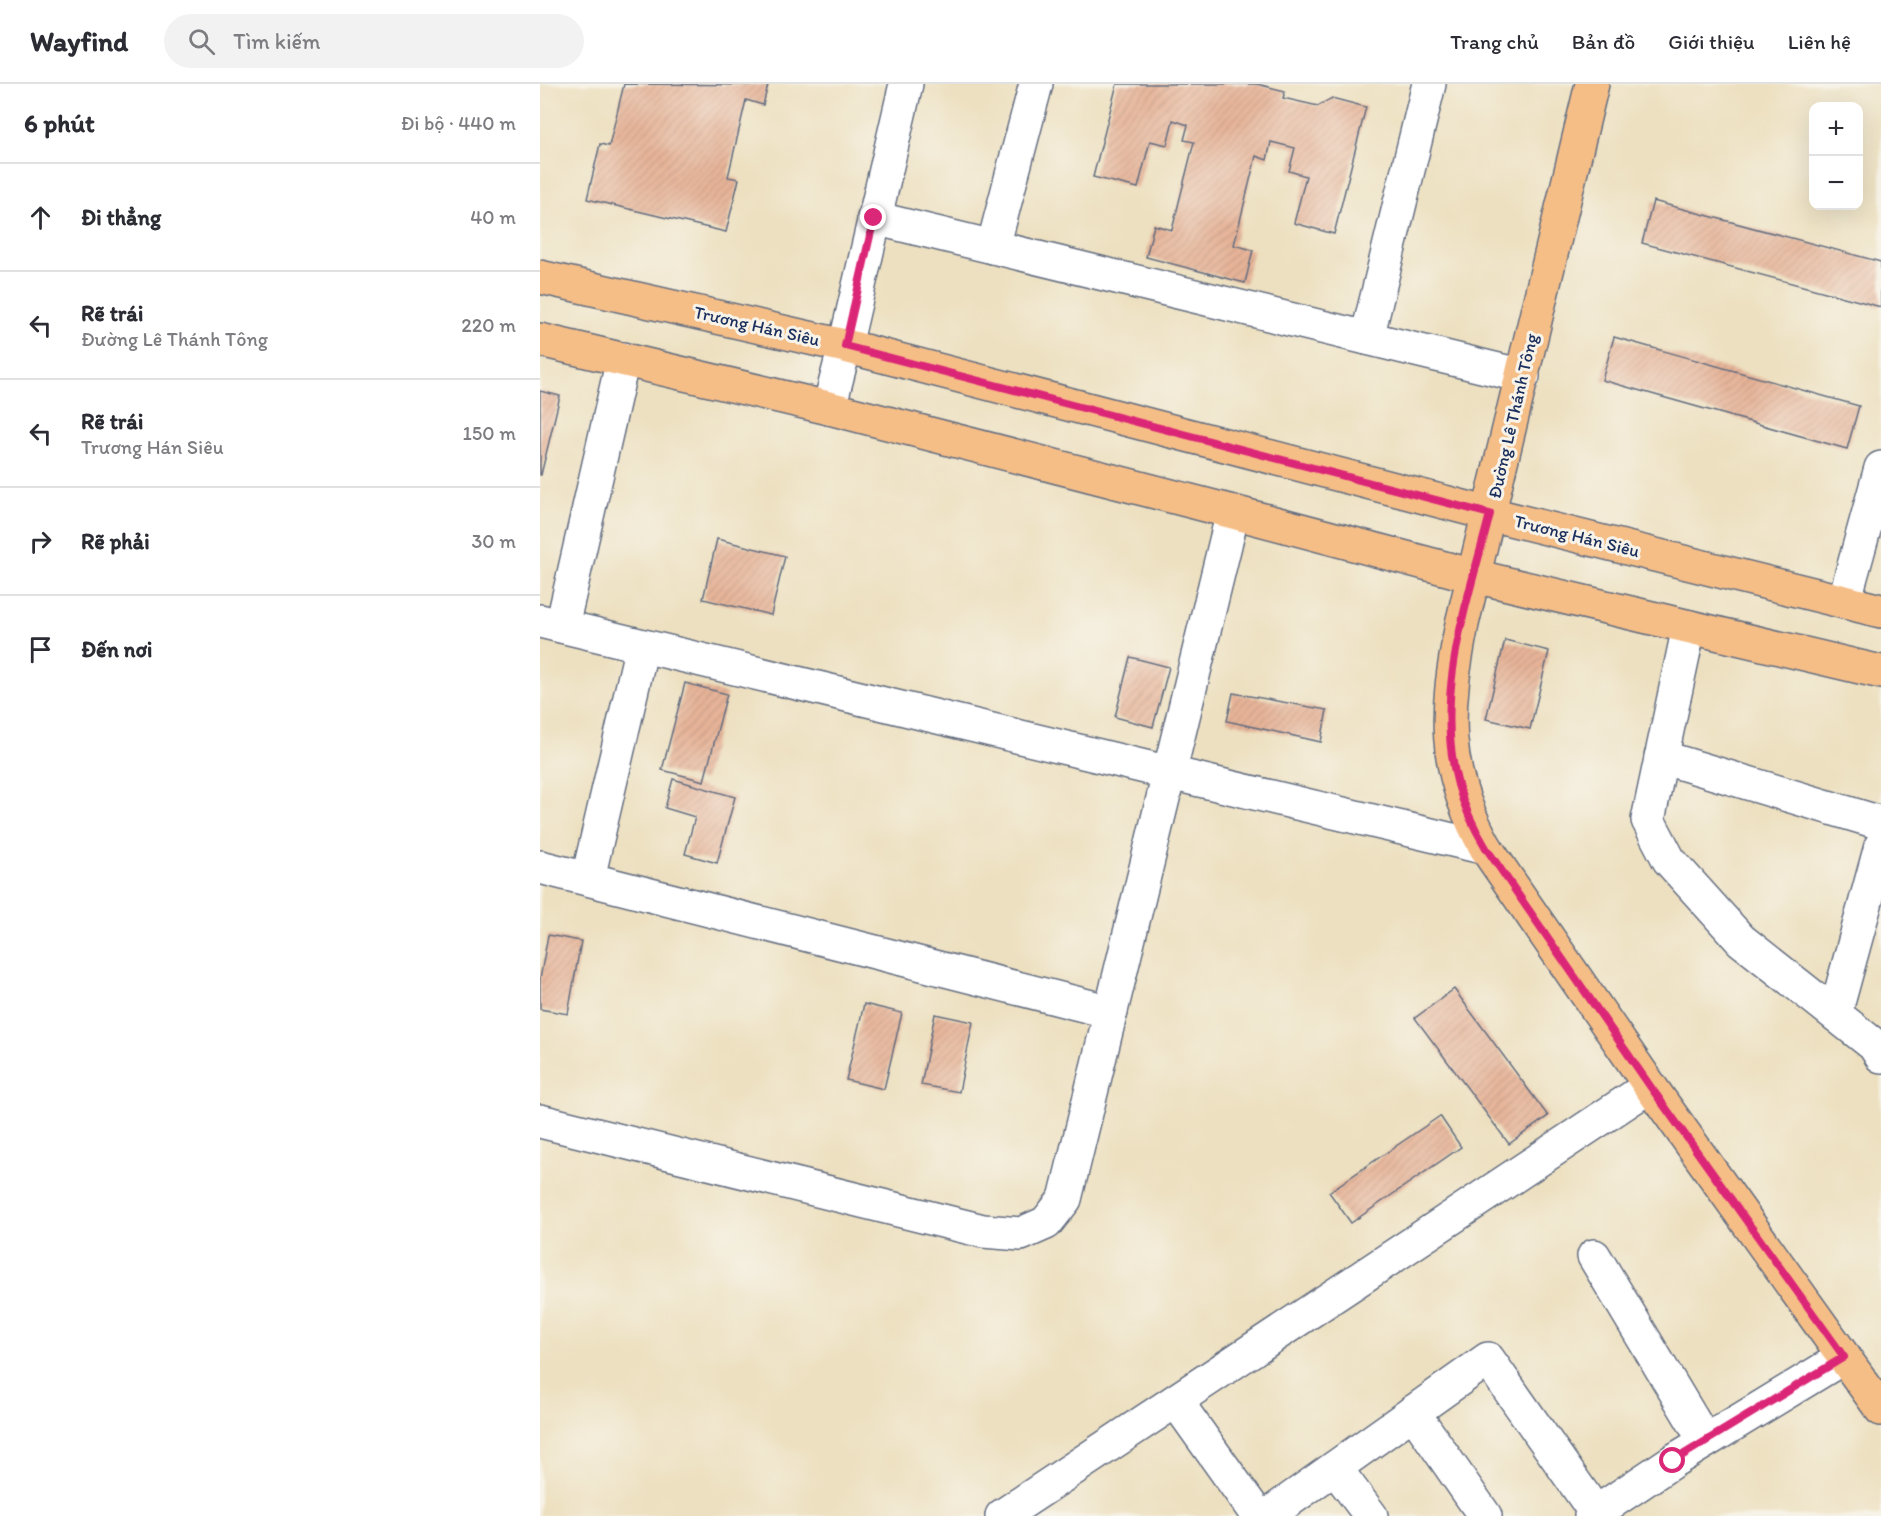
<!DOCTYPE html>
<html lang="vi">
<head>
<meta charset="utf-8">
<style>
	body { margin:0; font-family:Itim,sans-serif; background:#f2f2f3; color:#2b2b33 }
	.controls { position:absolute; right:18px; top:18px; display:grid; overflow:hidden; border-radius:12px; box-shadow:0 6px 24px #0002 }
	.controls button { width:54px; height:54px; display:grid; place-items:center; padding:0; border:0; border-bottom:2px solid #e1e1e2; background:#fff; color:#2b2b33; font:30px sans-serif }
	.stop { position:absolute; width:18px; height:18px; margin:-14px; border:4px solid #db2777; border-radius:50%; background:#fff }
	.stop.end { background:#db2777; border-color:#fff; box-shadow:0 2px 6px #0008 }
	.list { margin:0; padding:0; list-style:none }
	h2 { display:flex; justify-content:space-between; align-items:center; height:78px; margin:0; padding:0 24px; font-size:26px }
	h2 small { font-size:20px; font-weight:400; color:#7c7c81 }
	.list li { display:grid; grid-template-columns:39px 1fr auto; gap:18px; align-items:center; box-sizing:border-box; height:108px; padding:0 24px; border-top:2px solid #e1e1e2 }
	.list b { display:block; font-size:22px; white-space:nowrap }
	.list p { margin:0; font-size:20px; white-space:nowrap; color:#7c7c81 }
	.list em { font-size:20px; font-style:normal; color:#7c7c81 }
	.icon { flex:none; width:33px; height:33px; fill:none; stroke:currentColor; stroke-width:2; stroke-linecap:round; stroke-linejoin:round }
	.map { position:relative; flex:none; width:1341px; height:1432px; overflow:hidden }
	header { display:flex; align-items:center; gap:36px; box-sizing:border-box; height:84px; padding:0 30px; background:#fff; border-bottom:2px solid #e1e1e2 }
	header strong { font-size:28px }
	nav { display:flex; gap:33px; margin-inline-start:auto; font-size:21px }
	.search { width:420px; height:54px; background:#f2f2f3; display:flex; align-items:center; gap:15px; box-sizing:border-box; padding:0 21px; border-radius:33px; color:#7c7c81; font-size:22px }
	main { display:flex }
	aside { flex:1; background:#fff }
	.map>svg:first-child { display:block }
	.building { fill:url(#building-hatch) }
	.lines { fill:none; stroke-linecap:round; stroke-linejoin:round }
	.minor-casing { stroke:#646d80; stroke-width:36 }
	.major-casing { stroke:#646d80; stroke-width:36 }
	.minor { stroke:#fff; stroke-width:33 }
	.major { stroke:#f6be87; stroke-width:33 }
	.route { stroke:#db2777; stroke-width:8 }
	.labels { text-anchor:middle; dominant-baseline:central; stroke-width:6; stroke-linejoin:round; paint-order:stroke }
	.street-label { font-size:18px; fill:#1b2f5e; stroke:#f7f3e8 }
</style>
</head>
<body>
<header>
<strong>Wayfind</strong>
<div class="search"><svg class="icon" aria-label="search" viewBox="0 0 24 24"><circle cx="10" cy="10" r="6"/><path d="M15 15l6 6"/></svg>Tìm kiếm</div>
<nav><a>Trang chủ</a><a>Bản đồ</a><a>Giới thiệu</a><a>Liên hệ</a></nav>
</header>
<main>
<aside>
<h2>6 phút<small>Đi bộ · 440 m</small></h2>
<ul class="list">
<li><svg class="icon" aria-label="ahead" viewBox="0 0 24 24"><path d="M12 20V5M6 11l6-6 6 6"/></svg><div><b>Đi thẳng</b></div><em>40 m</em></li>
<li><svg class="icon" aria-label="left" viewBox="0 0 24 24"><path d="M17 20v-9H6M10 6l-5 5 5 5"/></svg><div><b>Rẽ trái</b><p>Đường Lê Thánh Tông</p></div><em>220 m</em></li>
<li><svg class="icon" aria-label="left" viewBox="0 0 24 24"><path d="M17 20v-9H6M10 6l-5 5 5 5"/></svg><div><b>Rẽ trái</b><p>Trương Hán Siêu</p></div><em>150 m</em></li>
<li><svg class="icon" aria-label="right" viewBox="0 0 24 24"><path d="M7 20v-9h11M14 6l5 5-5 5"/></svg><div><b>Rẽ phải</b></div><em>30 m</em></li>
<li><svg class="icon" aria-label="arrive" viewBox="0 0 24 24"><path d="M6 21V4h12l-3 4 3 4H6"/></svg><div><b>Đến nơi</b></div></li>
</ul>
</aside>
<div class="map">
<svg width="1341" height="1432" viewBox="0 0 1341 1432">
	<defs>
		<pattern id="building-hatch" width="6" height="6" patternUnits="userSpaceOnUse" patternTransform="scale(1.5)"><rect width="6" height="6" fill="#e7b498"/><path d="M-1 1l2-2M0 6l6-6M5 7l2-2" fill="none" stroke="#c69b85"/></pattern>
	</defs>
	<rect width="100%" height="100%" fill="#f7f3e8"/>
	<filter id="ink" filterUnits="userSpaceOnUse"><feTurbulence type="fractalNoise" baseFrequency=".0167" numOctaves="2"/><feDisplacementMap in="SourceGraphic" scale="12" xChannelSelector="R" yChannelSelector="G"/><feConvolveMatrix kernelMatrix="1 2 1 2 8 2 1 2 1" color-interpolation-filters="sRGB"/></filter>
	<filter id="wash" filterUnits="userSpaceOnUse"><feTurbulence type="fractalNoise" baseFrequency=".008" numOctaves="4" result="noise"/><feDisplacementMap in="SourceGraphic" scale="24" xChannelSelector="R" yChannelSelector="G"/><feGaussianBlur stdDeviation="1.35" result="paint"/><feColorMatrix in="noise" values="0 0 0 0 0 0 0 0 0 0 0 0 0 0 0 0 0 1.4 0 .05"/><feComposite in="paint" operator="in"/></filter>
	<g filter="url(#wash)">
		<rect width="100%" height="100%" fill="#ede0c0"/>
		<g id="blocks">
			<g class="building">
				<path d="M84,0L228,1L223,21L206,16L188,93L199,95L186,148L47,115L60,60L69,62Z"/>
				<path d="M577,0H717L745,7L743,14L778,22L792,14L826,23L794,150L754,139L766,92L749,87L755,64L731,58L727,76L716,72L694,161L713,166L705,199L606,173L614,141L632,146L654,58L644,56L648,41L633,36L627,61L610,57L598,104L553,93Z"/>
				<path d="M1113,117L1341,178V223L1102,159Z"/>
				<path d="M1074,253L1319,322L1307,365L1062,296Z"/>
				<path d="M0,307L20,312L1,391H0Z"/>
				<path d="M177,455L245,472L231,531L163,515Z"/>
				<path d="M965,556L1009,567L990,645L946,635Z"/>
				<path d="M590,573L629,583L613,643L575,633Z"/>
				<path d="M145,599L187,610L164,697L122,686Z"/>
				<path d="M693,609L787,626L781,658L687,637Z"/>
				<path d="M133,695L195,713L177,779L145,770L155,733L125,724Z"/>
				<path d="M8,851L41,857L28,930L0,925V895Z"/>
				<path d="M914,905L1008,1032L969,1060L875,934Z"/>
				<path d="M324,920L362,929L344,1005L306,996Z"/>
				<path d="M395,930L433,938L419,1008L381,1001Z"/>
				<path d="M900,1032L921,1063L811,1139L789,1108Z"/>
			</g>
		</g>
	</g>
	<g filter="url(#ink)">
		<use href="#blocks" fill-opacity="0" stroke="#646d80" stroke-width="1.5"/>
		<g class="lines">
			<g class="minor-casing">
				<g id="minor">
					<path d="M334,134L983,292"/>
					<path d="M453,163L496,0"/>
					<path d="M827,254L889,0"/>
					<path d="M289,324L305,262L366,0"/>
					<path d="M1304,518L1341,384"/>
					<path d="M0,537L630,689L946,764"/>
					<path d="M22,542L83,275"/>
					<path d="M1149,543L1108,736L1129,776L1201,856L1334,961L1341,972"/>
					<path d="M1121,673L1341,739"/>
					<path d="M0,783L571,928"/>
					<path d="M48,794L102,562"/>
					<path d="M1295,930L1341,762"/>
					<path d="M0,1037L443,1147L481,1150L506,1139L525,1115L693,428"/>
					<path d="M1054,1172L1165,1357"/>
					<path d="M636,1317L718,1432"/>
					<path d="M873,1328L945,1432"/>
					<path d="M795,1384L831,1432"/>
					<path d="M462,1432L1110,1002"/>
					<path d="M727,1432L948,1275L1058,1432"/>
					<path d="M1051,1432L1133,1377L1304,1273"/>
				</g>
			</g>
			<g class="major-casing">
				<g id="major">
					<path d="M1052,0L922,540C905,626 901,684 946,764L1110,1002L1341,1325"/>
					<path d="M0,193L305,262L950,430L1341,527"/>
					<path d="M0,256L289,324L693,428L934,492L1341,588"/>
				</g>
			</g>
			<use href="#minor" class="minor"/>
			<use href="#major" class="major"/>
		</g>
	</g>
	<g class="lines" filter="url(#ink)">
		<path class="route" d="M334,134L305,262L950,430C928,517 893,611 918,701C924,723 934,744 946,764L1110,1002L1304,1273L1133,1377"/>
	</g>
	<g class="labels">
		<g class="street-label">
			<text transform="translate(217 242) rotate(13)">Trương Hán Siêu</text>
			<text transform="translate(973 332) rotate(-77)">Đường Lê Thánh Tông</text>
			<text transform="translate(1037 452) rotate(14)">Trương Hán Siêu</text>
		</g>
	</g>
</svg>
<div class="controls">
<button>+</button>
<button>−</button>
</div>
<div class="stop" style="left:1133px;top:1377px"></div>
<div class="stop end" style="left:334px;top:134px"></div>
</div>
</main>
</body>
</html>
